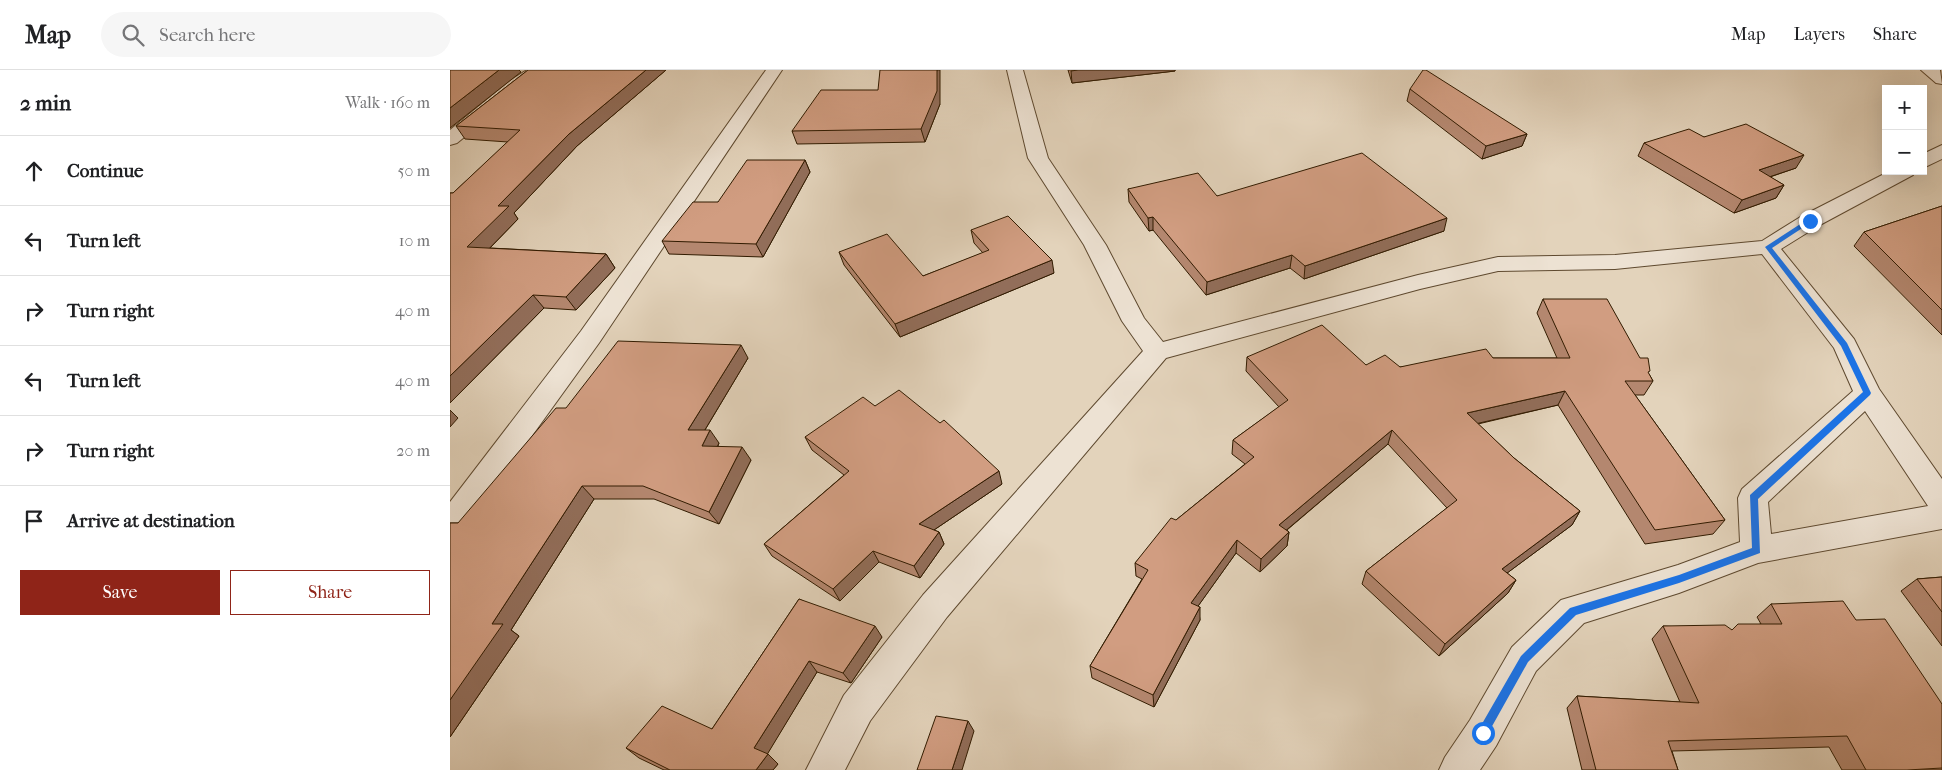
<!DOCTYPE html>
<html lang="en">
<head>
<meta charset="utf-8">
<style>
	body { margin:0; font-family:"IM FELL French Canon",serif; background:#f6f6f6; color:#202124 }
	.controls { position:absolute; right:15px; top:15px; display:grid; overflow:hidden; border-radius:0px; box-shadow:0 5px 20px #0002 }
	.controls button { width:45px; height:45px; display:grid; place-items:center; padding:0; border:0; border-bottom:1px solid #e0e0e0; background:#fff; color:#202124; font:25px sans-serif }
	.stop { position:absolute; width:15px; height:15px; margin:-11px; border:4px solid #1a73e8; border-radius:50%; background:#fff }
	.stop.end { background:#1a73e8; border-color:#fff; box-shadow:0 1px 5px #0008 }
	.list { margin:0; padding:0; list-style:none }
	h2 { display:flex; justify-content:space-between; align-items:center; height:65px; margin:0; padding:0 20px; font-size:21px }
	h2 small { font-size:16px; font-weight:400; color:#757577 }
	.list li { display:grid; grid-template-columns:32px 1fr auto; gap:15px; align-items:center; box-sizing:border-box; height:70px; padding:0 20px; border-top:1px solid #e0e0e0 }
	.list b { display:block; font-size:19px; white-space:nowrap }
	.list em { font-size:16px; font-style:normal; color:#757577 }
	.actions { display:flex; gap:10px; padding:15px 20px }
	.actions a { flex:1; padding:11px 0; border:1px solid #8f2418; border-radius:0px; text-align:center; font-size:18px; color:#8f2418 }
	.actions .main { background:#8f2418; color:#fff }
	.icon { flex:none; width:28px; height:28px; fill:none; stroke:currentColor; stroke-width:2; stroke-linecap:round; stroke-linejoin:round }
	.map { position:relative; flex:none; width:1492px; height:700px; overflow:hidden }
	header { display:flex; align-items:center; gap:30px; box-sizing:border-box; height:70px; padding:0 25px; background:#fff; border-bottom:1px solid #e0e0e0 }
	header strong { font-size:24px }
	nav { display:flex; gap:28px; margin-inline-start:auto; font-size:18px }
	.search { width:350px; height:45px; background:#f6f6f6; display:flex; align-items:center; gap:12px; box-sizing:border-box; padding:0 18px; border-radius:28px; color:#757577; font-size:19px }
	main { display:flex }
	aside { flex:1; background:#fff }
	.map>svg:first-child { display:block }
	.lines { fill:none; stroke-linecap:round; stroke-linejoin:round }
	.minor-casing { stroke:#5e492f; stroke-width:2 }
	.minor { fill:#ede2d3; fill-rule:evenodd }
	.wall { fill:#b4876f; stroke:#311b00 }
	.shaded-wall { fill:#926e5a; stroke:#311b00 }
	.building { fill:#d19d81; stroke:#311b00 }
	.route { fill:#1a73e8 }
</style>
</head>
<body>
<header>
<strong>Map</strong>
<div class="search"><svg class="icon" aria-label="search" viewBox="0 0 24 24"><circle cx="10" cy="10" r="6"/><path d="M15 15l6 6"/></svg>Search here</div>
<nav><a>Map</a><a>Layers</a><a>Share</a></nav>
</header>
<main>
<aside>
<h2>2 min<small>Walk · 160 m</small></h2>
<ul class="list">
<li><svg class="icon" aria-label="ahead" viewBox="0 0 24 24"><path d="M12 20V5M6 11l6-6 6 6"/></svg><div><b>Continue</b></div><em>50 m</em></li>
<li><svg class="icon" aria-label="left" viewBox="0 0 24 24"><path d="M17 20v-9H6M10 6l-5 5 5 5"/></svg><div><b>Turn left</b></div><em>10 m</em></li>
<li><svg class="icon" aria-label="right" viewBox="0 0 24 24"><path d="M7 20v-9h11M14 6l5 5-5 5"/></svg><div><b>Turn right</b></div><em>40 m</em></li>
<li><svg class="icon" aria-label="left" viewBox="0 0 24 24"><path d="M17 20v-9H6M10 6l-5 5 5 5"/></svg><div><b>Turn left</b></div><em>40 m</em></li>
<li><svg class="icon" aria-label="right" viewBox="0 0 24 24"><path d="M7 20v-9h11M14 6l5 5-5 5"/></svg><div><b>Turn right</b></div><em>20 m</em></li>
<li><svg class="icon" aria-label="arrive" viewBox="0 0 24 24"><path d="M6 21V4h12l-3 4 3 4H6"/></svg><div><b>Arrive at destination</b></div></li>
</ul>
<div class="actions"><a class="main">Save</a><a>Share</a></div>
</aside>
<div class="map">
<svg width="1492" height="700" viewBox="0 0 1492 700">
	<rect width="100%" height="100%" fill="#e3d3bb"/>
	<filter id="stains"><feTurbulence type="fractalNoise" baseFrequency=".004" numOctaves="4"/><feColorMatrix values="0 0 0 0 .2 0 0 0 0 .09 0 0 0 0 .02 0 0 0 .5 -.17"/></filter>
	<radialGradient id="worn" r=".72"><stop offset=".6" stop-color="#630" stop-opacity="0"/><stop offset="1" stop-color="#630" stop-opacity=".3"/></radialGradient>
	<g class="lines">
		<g class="minor-casing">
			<g id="minor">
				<path d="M77,0H97L7,73L0,75V60L61,10Z"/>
				<path d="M316,0H332L149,273L11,464L0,468V432L131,261Z"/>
				<path d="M557,0H573L598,88L656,175L694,248L713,272L968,205L1048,187L1165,185L1312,171L1352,146L1440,101H1466L1463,105L1368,156L1331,179L1404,269L1429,319L1492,409V459L1308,493L1229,523L1134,553L1086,601L1046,676L1030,700H989L995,687L1020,650L1062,577L1111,530L1228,495L1290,472L1288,428L1292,419L1403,321L1384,278L1312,184L1165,199L1048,201L970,219L716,288L497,547L420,651L395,700H356L394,625L473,525L693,281L672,251L634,175L578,88ZM1415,341L1478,436L1321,464L1318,432Z"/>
				<path d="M1471,0H1490L1492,14L1486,13Z"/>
				<path d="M1492,75V89L1473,98V84Z"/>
			</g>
		</g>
		<use href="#minor" class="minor"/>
	</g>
	<g class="wall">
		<path d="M78,0H216L127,76L64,143L68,149L40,178L156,184L165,198L126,240L94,238L0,333V123H3L58,72L15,69L6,56Z"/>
		<path d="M618,0H725V1L622,13Z"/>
		<path d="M960,19L1077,64L1072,76L1032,89L957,31Z"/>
		<path d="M490,34L475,72L347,74L342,61Z"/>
		<path d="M1254,67L1346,98L1320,107L1334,115L1326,128L1284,143L1188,86L1194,73Z"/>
		<path d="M355,90L360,102L313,187L219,184L212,171L268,132Z"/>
		<path d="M678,119L767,126L994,161L854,209L840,198L756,225L703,160L699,161L679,132Z"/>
		<path d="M1492,136V265L1404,176L1414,162Z"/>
		<path d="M521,160L604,203L450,267L394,195L389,182L473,206L533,183L524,173Z"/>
		<path d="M1093,229L1199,304L1203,311L1194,325H1185L1275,450L1263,464L1195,474L1108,335L1028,354L1064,388L1130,441L1122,455L1057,503L1066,510L1058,523L989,586L912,514L916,501L997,438L938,374L837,460L839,462L837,476L810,502L786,483L748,536L750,550L704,637L642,608L640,596L692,509L686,506L685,493L726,450L795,394L782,384L783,370L829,337L796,301L797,287L916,295L950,297L1043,288H1107L1087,243Z"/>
		<path d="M298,288L255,360L269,373L268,376L301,390L269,454L204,429H144L61,560L69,566L0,667V453H8Z"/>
		<path d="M425,336L552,414L484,460L489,462L494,474L470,508L429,492L390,531L322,486L314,474L394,405L362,380L355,367Z"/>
		<path d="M1492,507V576L1451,521L1467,509Z"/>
		<path d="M349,529L432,567L401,613L367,602L317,684L328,694L323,700H214L189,688L176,678L262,659Z"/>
		<path d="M1321,534L1406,550L1492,634V700H1392L1379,677L1222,681L1228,700H1132L1117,638L1127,626L1230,632L1202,569L1213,556L1282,560L1311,554L1307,547Z"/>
	</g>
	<g class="shaded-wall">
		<path d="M49,0H69L71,2L0,58V38Z"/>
		<path d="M196,0H216L127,76L64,143L68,149L28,190L17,177L48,136L119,64Z"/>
		<path d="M487,0H490V34L475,72L471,59Z"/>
		<path d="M628,0H725V1L622,13L621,1Z"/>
		<path d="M1077,64L1072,76L1032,89L1036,76Z"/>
		<path d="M1354,85L1346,98L1301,113L1309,100Z"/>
		<path d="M355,90L360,102L313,187L306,174Z"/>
		<path d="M1334,115L1326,128L1284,143L1292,130Z"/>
		<path d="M703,147V160L699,161L698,148Z"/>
		<path d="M997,148L994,161L854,209L855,196Z"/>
		<path d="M156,184L165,198L126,240L116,227Z"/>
		<path d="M842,185L840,198L756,225L757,212Z"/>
		<path d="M602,190L604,203L450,267L445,254Z"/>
		<path d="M83,225L94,238L0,333V306Z"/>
		<path d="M291,275L298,288L247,373L238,360Z"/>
		<path d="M1115,321L1108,335L1012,357L1017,343Z"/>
		<path d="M0,340L8,348L0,357Z"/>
		<path d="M260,360L269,373L261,389L252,376Z"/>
		<path d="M942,360L938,374L827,468L829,455Z"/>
		<path d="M292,377L301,390L269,454L259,442Z"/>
		<path d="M549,401L552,414L475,466L469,454Z"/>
		<path d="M132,416L144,429L61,560L69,566L0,667V630L42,554Z"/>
		<path d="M1130,441L1122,455L1045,512L1052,499Z"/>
		<path d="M489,462L494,474L470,508L464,496Z"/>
		<path d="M839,462L837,476L810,502L811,489Z"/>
		<path d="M787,470L786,483L741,546V533Z"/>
		<path d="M423,481L429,492L390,531L383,519Z"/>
		<path d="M1066,510L1058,523L989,586L995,574Z"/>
		<path d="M750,537V550L704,637L703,625Z"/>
		<path d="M425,556L432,567L401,613L393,603Z"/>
		<path d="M359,591L367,602L315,688L304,678Z"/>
		<path d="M518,651L524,661L512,700H502Z"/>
		<path d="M318,684L328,694L323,700H306Z"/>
	</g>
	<g class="building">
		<path d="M0,0H49L0,38Z"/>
		<path d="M78,0H196L119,64L48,136H59L17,177L156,184L116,227L83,225L0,306V123H3L70,60L6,56Z"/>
		<path d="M430,0H487V21L471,59L342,61L371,20H428Z"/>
		<path d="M973,0H976L1077,64L1036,76L960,19Z"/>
		<path d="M1296,54L1354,85L1309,100L1334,115L1292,130L1194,73L1239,59L1254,67Z"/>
		<path d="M912,83L997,148L855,196L842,185L757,212L703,147L698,148L678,119L748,103L767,126Z"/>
		<path d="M297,90H355L306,174L212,171L243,132H268Z"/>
		<path d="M1492,136V240L1414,162Z"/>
		<path d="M558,146L602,190L445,254L389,182L437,164L473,206L539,180L521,160Z"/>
		<path d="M1093,229H1157L1190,288H1198L1200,301L1198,302L1203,311H1175L1275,450L1205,460L1115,321L1017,343L1064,388L1130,441L1052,499L1066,510L995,574L916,501L1007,430L942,360L829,455L839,462L811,489L787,470L741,533L750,537L703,625L640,596L698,500L685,493L721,448L726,450L804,387L783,370L838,330L797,287L872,255L916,295L935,285L950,297L1036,279L1043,288H1120Z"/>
		<path d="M168,271L291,275L238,360H260L252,376L292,377L259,442L193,416H132L42,554H53L0,630V453H8L106,338H116Z"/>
		<path d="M449,320L490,353L494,350L549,401L469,454L489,462L464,496L423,481L383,519L314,474L399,401L355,367L413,327L425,336Z"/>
		<path d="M1492,507V542L1467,509Z"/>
		<path d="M349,529L425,556L393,603L359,591L304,678L318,684L306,700H220L176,678L212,636L262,659Z"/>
		<path d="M1393,531L1406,550L1435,549L1492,634V698L1457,700H1416L1397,666L1218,671L1228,700H1146L1127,626L1249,633L1213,556L1275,555L1282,560L1288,554H1332L1321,534Z"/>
		<path d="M486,646L518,651L502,700H467Z"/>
	</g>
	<path class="route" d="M1358,149L1363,151L1322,178L1397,273L1421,323L1420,325L1308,429L1310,483L1229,513L1126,545L1078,592L1036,667H1029V659L1071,586L1120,538L1229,505L1302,478L1300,425L1413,322L1391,276L1315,177Z"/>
	<rect width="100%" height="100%" filter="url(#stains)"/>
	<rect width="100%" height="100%" fill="url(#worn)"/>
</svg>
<div class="controls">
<button>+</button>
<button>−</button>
</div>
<div class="stop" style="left:1033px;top:663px"></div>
<div class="stop end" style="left:1360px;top:151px"></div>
</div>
</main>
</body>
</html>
